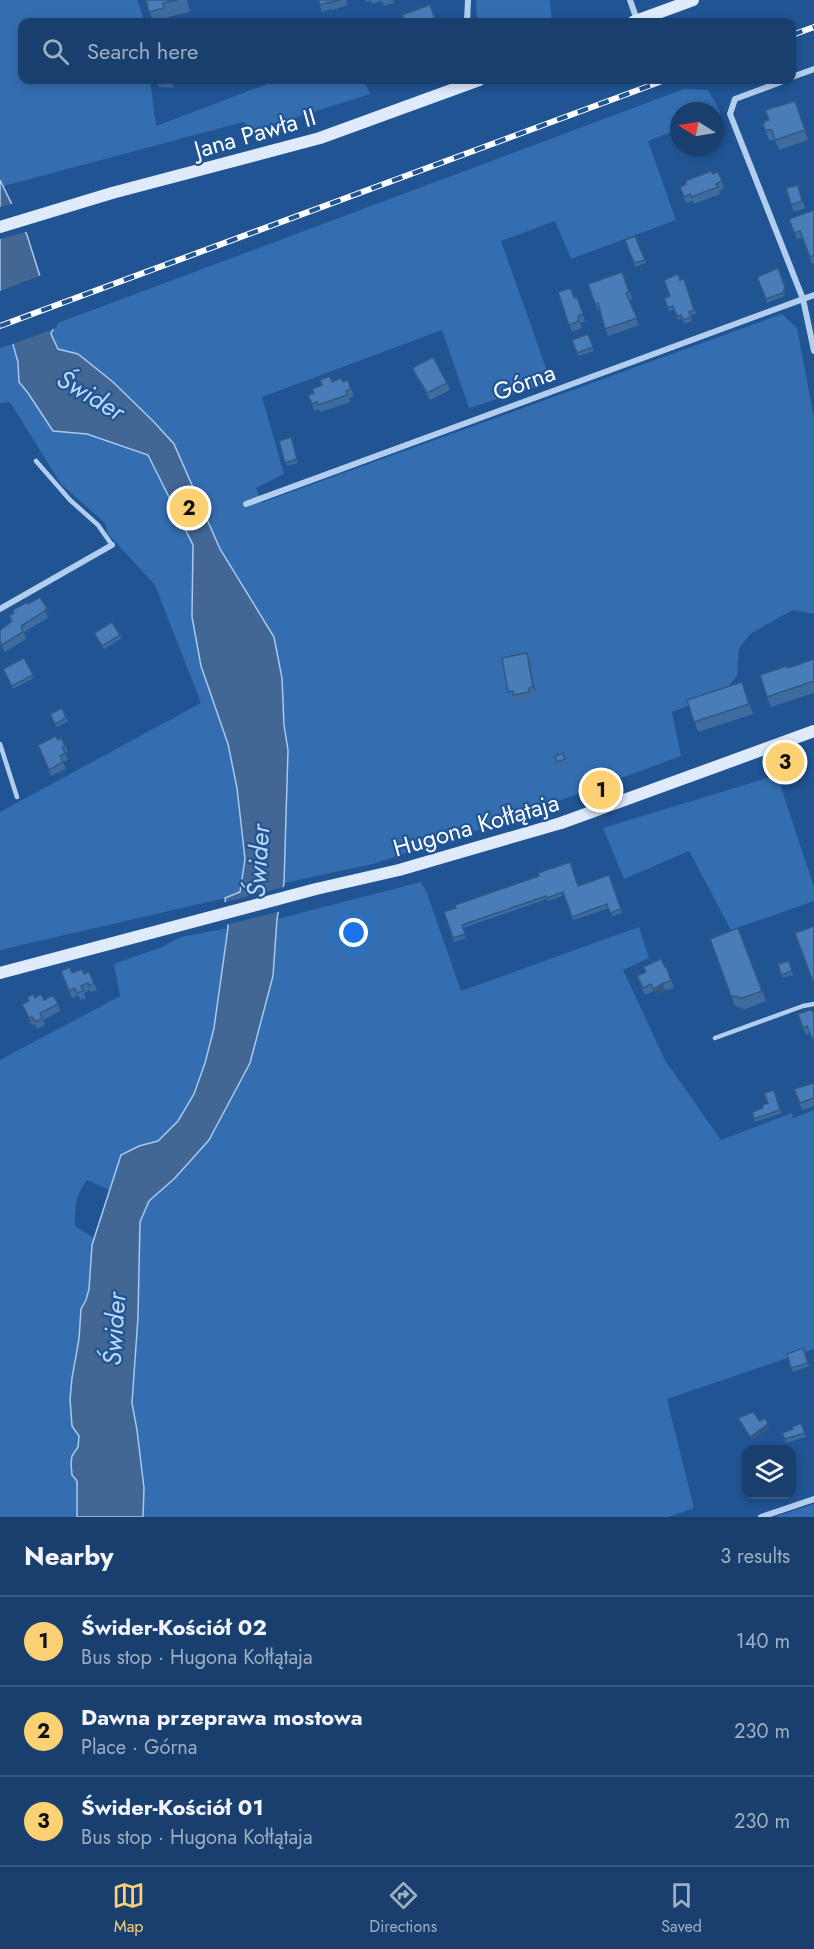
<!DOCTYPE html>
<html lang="en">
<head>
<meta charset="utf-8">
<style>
	body { margin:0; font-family:Jost,sans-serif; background:#214673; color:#f1f3f6 }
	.controls { position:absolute; right:18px; bottom:18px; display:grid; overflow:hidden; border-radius:12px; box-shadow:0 3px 9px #0003 }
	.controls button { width:54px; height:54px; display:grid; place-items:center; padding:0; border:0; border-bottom:2px solid #365881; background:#183f6e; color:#f1f3f6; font:30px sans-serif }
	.compass { position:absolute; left:670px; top:102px; width:54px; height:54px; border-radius:50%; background:#183f6e; box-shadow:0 3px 9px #0003; rotate:281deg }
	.you { position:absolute; left:354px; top:933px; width:21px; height:21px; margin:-15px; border:4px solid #fff; border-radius:50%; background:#1a73e8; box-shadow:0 0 0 9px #1a73e833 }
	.badge { display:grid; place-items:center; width:39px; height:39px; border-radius:50%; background:#fbd173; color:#111; font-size:20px; font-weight:700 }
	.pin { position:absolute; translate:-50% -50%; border:3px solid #fff; box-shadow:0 2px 6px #0006 }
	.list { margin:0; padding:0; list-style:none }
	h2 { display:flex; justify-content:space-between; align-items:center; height:78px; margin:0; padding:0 24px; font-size:26px }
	h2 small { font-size:20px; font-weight:400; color:#9fafc2 }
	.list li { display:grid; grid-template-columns:39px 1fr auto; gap:18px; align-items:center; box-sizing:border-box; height:90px; padding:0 24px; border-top:2px solid #365881 }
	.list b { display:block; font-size:22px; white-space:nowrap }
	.list p { margin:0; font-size:20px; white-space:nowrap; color:#9fafc2 }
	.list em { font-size:20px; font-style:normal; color:#9fafc2 }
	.icon { flex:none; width:33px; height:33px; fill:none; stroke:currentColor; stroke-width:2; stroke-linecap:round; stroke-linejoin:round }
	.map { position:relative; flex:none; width:814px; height:1517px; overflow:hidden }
	.search { position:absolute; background:#183f6e; box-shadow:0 3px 9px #0003; left:18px; right:18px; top:18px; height:66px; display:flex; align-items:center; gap:15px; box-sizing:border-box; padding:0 21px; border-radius:12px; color:#9fafc2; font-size:22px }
	.sheet { height:348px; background:#183f6e }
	nav { display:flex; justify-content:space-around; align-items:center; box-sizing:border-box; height:84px; border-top:2px solid #365881; background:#183f6e; font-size:16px; color:#9fafc2 }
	nav a { display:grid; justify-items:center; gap:3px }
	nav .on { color:#fbd173 }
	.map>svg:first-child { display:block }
	.green { fill:#346eb0 }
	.water { fill:#426794; stroke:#a6c9ef; stroke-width:1.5 }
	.pier { fill:#205493 }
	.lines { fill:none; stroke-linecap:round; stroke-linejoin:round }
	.lane { stroke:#b2ceee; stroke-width:4.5 }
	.street { stroke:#b2ceee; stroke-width:6 }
	.secondary { stroke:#dfebfa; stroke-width:12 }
	.rail-casing { stroke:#fff; stroke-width:6 }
	.rail { stroke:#205493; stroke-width:4; stroke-dasharray:11; stroke-linecap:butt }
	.wall { fill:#3f6c9f }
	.shaded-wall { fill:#335882 }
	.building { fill:#497db9; stroke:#335882; stroke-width:1.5 }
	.labels { text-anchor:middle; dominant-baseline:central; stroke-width:4.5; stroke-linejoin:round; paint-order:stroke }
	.street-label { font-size:24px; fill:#fff; stroke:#205493 }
	.water-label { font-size:26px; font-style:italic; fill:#bfd8f4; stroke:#205493 }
</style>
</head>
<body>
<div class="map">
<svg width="814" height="1517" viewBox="0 0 814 1517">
	<rect width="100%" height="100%" fill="#205493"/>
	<g class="green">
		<path d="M0,0H137L143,17L142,22H22V80H150L156,126L278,80H364L370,94L256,130L243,122L4,186L0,180Z"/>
		<path d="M476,0H550L552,22H477Z"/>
		<path d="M684,89L708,90L721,113L715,115V111H679V129L648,141L676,220L571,259L555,221L501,241L551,382L469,408L442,330L262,397L284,474L256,488L261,503L782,314L797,328L814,418V614L793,610L750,634L739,649L737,676L723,693L672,712L681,756L496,824L373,864L284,883L288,750L274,637L220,549L153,421L113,382L78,354L58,349L50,334L55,324Z"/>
		<path d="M12,344L18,362L19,382L28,393L53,430L87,434L148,455L193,545L192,617L201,666L228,744L237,788L245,859L240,892L225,898L0,950V812L201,703L155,585L108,534L105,523L61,484L10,402L0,403V348Z"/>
		<path d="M777,775L814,887V901L731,930L689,851L624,879L603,828Z"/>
		<path d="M421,882L427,893L461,991L639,927L649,958L623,970L665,1060L721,1140L792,1113L793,1118L814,1110V1349L667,1399L694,1508L668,1517H143L144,1488L137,1430L132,1403L138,1317L140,1222L148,1201L175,1178L229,1099L250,1063L273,976L277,919Z"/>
		<path d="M228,928C219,987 212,1104 160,1140C155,1144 147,1143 142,1145C135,1147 128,1152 121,1155L111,1191L87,1180C75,1195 75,1208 75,1226L94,1238L89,1272V1289L86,1300L81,1309L79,1339L75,1357L70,1399L74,1430L79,1436L78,1447L72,1456V1475L77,1481V1517H0V1060L120,996L114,964L162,947L181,937Z"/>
		<path d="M814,1504V1517H774Z"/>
	</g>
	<path class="water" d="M0,180L27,235L55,324L51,334L58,349L78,354L113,382L153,421L174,444L220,549L274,637L282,678L284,725L288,750L284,883L277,919L273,976L250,1063L209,1140L175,1178L149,1201L140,1222L138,1317L132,1403L137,1430L144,1488L143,1517H77V1481L72,1475L71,1463L72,1456L78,1447L79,1436L72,1426L70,1399L72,1378L79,1339L81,1309L86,1300L89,1289L92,1245L121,1155L139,1146L158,1141L178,1121L194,1094L205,1063L214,1028L228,928L225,898L240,892L245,859L237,788L228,744L201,666L192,617L193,545L148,455L87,434L53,431L28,393L19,382L18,362L0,299Z"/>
	<g class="pier">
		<path d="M15,203L29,231L0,239V207Z"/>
		<path d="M42,275L58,323L56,328L10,345L8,331L2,329L0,322V291Z"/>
		<path d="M287,886L282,911L225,925L222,903Z"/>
	</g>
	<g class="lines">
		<g class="lane">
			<path d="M36,461L70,500L98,525L112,545"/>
			<path d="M0,744L17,797"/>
			<path d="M715,1038L803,1006L814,1004"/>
		</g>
		<g class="street">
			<path d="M630,0L637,20"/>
			<path d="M467,22L468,0"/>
			<path d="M792,77L814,69"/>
			<path d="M786,80L735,99L730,114L803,299L814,351"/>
			<path d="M246,504L814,295"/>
			<path d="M0,609L112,545"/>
			<path d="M761,1517L814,1499"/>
		</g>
		<g class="secondary">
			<path d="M633,22L693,0"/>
			<path d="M0,227L112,193L320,138L479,80"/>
			<path d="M0,973L316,889L399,870L561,823L814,731"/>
		</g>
		<g class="rail-casing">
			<g id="rail">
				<path d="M792,35L814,27"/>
				<path d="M0,326L665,80"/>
			</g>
		</g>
		<use href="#rail" class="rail"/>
	</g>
	<g class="wall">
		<path d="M146,0H188H187L190,12L168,17L169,22H153Z"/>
		<path d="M318,0H346L348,5L332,10L331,9L322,12Z"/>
		<path d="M365,0H393L394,3L384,6L382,1L372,4L371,1L366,2Z"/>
		<path d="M156,80H197V84H174V88L159,87Z"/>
		<path d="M795,101L808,140L779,150L775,140H769L763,124Z"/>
		<path d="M718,172L724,188L719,191L720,194L694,204L693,201L686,203L680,187Z"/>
		<path d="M800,192L805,208L794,212L791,205Z"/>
		<path d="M814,210V263L812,264L802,238L797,239L789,219Z"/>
		<path d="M635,236L646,263L635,267L625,240Z"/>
		<path d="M622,272L632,299L629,300L639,325L608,336L600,310L598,311L588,284Z"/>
		<path d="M757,277L786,290L784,296L767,303Z"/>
		<path d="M684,279L696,314L691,315L692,321L684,324L682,318L678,320L675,309L669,311L664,298L670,296L680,280Z"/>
		<path d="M558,292L574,298L577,297L585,321L580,323L582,328L572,332Z"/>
		<path d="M588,334L594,351L578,356L572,340Z"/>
		<path d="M412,368L447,383L450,390L430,400L415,375Z"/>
		<path d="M348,380L354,396L349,398L350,402L321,412L319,409L314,411L312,404L314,393L332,382H343Z"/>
		<path d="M291,437L298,463L287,466L279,441Z"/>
		<path d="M28,604L47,608L49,615L47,617L48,618L24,632L26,639L5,652L0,644V630L11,622L9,616Z"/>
		<path d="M94,633L120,635L122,638L104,649Z"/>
		<path d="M527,653L529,660L536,694L531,695L532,699L516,702L514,698L511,699L508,692Z"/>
		<path d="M814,659V693L771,707L767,697L788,668Z"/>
		<path d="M3,669L33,675L34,678L13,689Z"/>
		<path d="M742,682L753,714L698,732L687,700Z"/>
		<path d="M50,714L66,718L68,721L57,727Z"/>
		<path d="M58,740L65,745L68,752L65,753L68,760L63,762L66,769L51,776L38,745Z"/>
		<path d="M563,753L566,762L559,765L555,756Z"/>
		<path d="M609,875L622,913L612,916L609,908L573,920L564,895L548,901L547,899L463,928L466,938L454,942L444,912L578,886Z"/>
		<path d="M738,928L766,1001L743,1010V1008L735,1006L710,939Z"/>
		<path d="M789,961L793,975L783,978L778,964Z"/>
		<path d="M643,967L667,968L674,988L665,990L656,996L654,991L645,995L637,976L645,972Z"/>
		<path d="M61,971L84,974L89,972L97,990L91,992L90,990L84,993L86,998L80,1000L78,995L72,998Z"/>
		<path d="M27,998H35L58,1004L60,1011L43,1020L45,1025L37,1029L35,1024L32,1025L22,1004L28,1001Z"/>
		<path d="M798,1014L814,1015L810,1033L806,1035Z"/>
		<path d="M814,1083V1106L802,1110L794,1089Z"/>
		<path d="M774,1090L782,1113L755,1122L752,1112L763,1108L768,1103Z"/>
		<path d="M803,1348L809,1366L793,1372L787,1354Z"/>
		<path d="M801,1423L806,1437L786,1443L782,1433L793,1429Z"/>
	</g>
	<g class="shaded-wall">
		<path d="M171,80H172L174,84V88Z"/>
		<path d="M785,287L786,290L784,296L783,293Z"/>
		<path d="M47,608L49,615L47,617L45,610Z"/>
		<path d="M527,653L529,660L536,694L533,687Z"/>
		<path d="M663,983L665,990L656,996L654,989Z"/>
		<path d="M768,1424L770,1428L752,1441L750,1437Z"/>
	</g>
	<g class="building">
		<path d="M146,0H177L163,3L164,8L149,12Z"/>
		<path d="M318,0H341L329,3V2L320,5Z"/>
		<path d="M430,5L436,22H405L402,15Z"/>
		<path d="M795,101L805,130L775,140L772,130H765L763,124L765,121L769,120L765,110Z"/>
		<path d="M711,171L713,174L718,172L722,181L716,184L718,187L691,197L690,194L684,197L680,187L686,184L685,181Z"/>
		<path d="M798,185L802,201L791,205L786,188Z"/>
		<path d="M814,210V255L810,257L800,231L794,233L789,219Z"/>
		<path d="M635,236L645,260L634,263L625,240Z"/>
		<path d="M778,268L785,287L783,293L766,299L757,277Z"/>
		<path d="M622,272L629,292L626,293L637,318L605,329L598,303L595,304L588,284Z"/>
		<path d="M678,274L680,280L684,279L694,310L689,312L691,317L683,320L681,315L677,316L673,306L668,308L664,298L670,296L664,280Z"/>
		<path d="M571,288L574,298L577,297L583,314L578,316L579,321L569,325L558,292Z"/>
		<path d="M588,334L593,347L577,353L572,340Z"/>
		<path d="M433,357L447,383L427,393L412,368Z"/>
		<path d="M330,376L332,382L341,378L343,382L348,380L351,389L346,391L347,395L318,405L317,402L312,404L308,395L314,393L312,389L322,385L320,380Z"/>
		<path d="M291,437L297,459L285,463L279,441Z"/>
		<path d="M40,597L47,608L45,610V611L21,626L23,632L2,645L0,641V630L12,621L9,616L14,613L13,610L27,602L28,604Z"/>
		<path d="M112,622L120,635L102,646L94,633Z"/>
		<path d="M527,653L533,687L529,688V692L513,695V691L508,692L502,658Z"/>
		<path d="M24,658L33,675L12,686L3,669Z"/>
		<path d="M814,659V681L767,697L760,675L787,666L788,668Z"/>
		<path d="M742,682L749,704L694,722L687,700Z"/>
		<path d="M62,708L66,718L55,724L50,714Z"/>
		<path d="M56,736L58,740L61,738L65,745L62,747L65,753L60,756L63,762L49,770L38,745Z"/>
		<path d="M563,753L565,759L557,762L555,756Z"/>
		<path d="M570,862L578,886L609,875L621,909L610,913L607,904L572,917L563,892L547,898L546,896L462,925L465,934L453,938L444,912L456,908L455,905L539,876L538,873Z"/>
		<path d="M814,926V982H813L795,933Z"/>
		<path d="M738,928L762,991L740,999L739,997L731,996L710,939Z"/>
		<path d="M661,959L665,967L667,968L671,981L663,983L654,989L651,984L643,988L637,976L646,972L643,967Z"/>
		<path d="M789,961L792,971L781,975L778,964Z"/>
		<path d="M70,967L72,973L82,969L84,974L89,972L94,983L89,986L88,983L81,986L83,991L77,993L75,988L69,991L61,971Z"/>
		<path d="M33,994L35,998L41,994L44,1000L53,995L58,1004L40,1013L42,1018L35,1022L32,1017L29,1018L22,1004L29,1001L27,998Z"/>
		<path d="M812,1009L814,1015V1044L807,1026L803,1028L798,1014Z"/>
		<path d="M814,1083V1098L800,1103L794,1089Z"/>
		<path d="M774,1090L780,1110L754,1119L752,1112L763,1108L762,1105L768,1103L764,1093Z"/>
		<path d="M803,1348L808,1363L791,1368L787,1354Z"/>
		<path d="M753,1412L760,1421L765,1418L768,1424L750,1437L738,1418Z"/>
		<path d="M801,1423L805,1433L785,1439L782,1433L793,1429L792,1427Z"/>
	</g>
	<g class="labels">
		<g class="street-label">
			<text transform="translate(255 133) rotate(-16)">Jana Pawła II</text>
			<text transform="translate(524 382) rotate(-20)">Górna</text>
			<text transform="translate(476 825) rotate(-16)">Hugona Kołłątaja</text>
		</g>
		<g class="water-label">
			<text transform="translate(91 395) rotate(31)">Świder</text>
			<text transform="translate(258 861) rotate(-86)">Świder</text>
			<text transform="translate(114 1329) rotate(-86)">Świder</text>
		</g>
	</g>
</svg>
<div class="controls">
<button><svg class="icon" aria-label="layers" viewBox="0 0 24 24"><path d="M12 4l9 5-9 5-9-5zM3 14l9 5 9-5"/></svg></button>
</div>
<svg class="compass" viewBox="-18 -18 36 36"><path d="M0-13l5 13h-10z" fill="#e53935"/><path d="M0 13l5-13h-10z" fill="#9fafc2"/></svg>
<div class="you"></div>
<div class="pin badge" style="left:601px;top:790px">1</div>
<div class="pin badge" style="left:189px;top:508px">2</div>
<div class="pin badge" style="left:785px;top:762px">3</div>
<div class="search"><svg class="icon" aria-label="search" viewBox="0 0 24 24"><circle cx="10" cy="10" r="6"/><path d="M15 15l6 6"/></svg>Search here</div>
</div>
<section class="sheet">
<h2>Nearby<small>3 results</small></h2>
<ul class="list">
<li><span class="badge">1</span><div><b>Świder-Kościół 02</b><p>Bus stop · Hugona Kołłątaja</p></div><em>140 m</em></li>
<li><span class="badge">2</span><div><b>Dawna przeprawa mostowa</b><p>Place · Górna</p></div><em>230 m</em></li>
<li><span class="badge">3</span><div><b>Świder-Kościół 01</b><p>Bus stop · Hugona Kołłątaja</p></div><em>230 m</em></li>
</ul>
</section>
<nav>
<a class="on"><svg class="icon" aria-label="map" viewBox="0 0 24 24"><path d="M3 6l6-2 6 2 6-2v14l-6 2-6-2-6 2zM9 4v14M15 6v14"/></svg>Map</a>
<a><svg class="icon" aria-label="directions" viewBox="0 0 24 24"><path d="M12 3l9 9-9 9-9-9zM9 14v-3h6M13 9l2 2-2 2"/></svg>Directions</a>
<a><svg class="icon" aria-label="saved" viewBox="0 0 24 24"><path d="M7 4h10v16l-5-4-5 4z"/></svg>Saved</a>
</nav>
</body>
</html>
